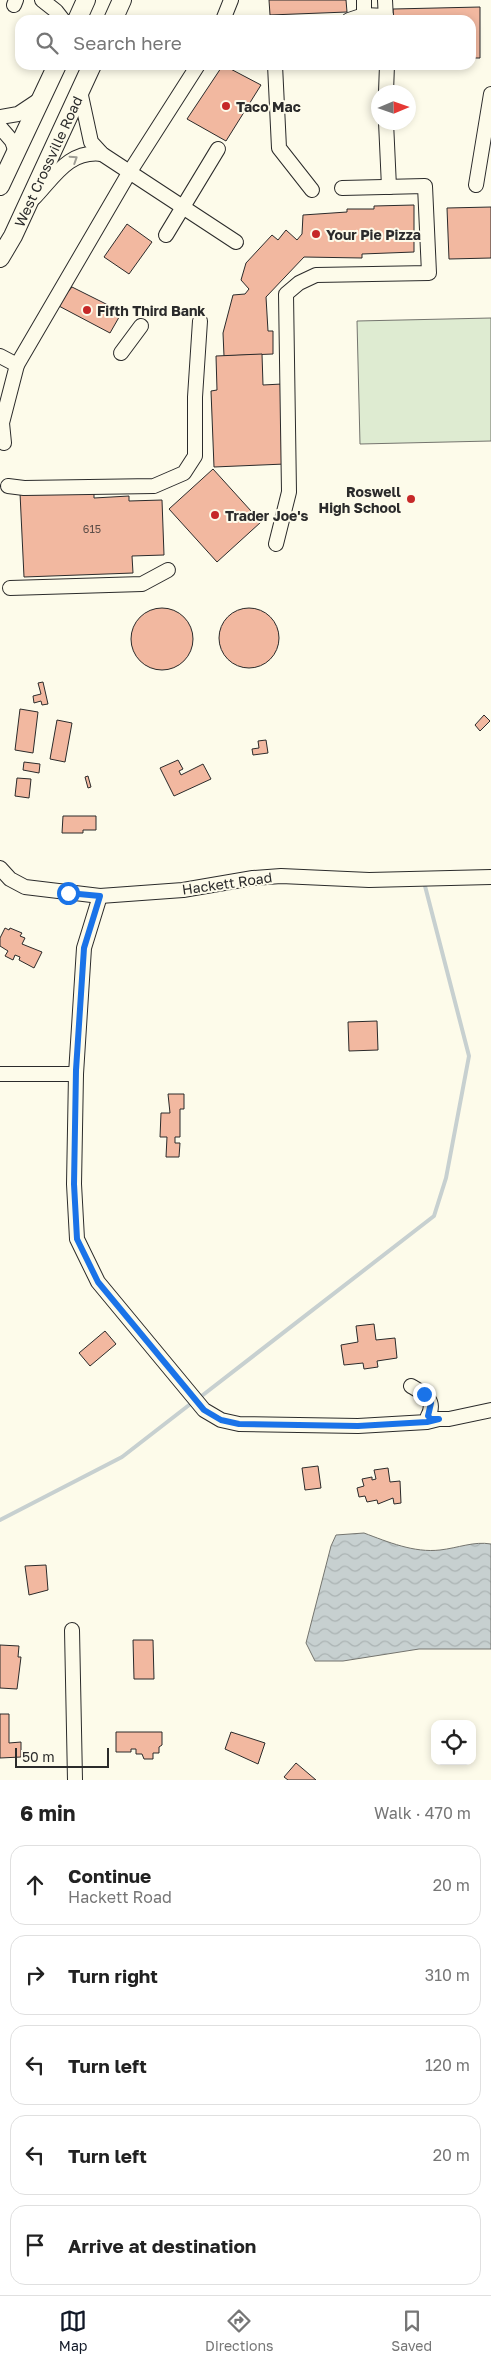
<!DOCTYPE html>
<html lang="en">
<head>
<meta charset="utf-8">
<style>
	body { margin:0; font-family:"Golos Text",sans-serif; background:#f6f6f6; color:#222 }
	.controls { position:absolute; right:15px; bottom:15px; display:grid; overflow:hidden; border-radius:10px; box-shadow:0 2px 8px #0003 }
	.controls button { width:45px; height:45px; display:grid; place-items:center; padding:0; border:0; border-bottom:1px solid #e0e0e0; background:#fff; color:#222; font:25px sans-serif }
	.compass { position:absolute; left:371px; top:85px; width:45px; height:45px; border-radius:50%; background:#fff; box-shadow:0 2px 8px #0003; rotate:88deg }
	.scale { position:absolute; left:15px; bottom:12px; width:94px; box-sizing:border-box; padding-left:5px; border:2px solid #2b2b2b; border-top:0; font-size:14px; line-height:18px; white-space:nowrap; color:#2b2b2b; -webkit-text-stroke:4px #fdfbea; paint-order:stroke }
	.stop { position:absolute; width:15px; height:15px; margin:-11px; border:4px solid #1a73e8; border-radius:50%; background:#fff }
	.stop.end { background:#1a73e8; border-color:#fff; box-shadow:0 1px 5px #0008 }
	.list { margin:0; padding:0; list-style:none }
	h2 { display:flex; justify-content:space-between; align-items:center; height:65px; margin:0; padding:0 20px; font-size:21px }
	h2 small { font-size:16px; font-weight:400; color:#767676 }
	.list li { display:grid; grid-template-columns:32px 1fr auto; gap:15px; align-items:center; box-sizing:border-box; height:80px; margin:0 10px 10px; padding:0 10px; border:1px solid #e0e0e0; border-radius:15px }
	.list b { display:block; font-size:19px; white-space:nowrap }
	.list p { margin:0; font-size:16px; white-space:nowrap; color:#767676 }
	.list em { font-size:16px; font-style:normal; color:#767676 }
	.icon { flex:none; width:28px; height:28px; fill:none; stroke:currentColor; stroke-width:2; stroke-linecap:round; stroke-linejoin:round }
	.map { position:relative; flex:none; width:491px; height:1780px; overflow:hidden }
	.search { position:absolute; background:#fff; box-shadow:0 2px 8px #0003; left:15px; right:15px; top:15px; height:55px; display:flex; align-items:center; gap:12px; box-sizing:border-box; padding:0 18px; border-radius:15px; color:#767676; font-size:19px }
	.sheet { height:515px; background:#fff }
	nav { display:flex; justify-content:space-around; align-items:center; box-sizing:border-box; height:70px; border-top:1px solid #e0e0e0; background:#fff; font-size:14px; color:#767676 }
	nav a { display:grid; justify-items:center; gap:2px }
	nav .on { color:#111827 }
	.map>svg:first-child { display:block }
	.garden { fill:#deebd1; stroke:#74746e }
	.water { fill:url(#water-waves); stroke:#74746e }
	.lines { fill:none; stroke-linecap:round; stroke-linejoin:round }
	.stream { stroke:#c7d0d0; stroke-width:4 }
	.building { fill:#f2b8a0; stroke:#2b2b2b }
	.minor-casing { stroke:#2b2b2b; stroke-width:16 }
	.major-casing { stroke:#2b2b2b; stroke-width:20 }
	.minor { stroke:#fdfbea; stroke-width:14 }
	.major { stroke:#fdfbea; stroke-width:18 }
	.oneway { stroke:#9e9d94 }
	.route { stroke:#1a73e8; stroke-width:6 }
	.poi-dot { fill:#c62828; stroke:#fdfbea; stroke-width:2 }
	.labels { text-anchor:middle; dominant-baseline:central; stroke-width:4; stroke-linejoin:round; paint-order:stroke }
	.number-label { font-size:11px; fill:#5d4e48 }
	.poi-label { font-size:14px; font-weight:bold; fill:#2b2b2b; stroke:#fdfbea; text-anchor:start }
	.street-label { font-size:14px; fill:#2b2b2b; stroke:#fdfbea }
</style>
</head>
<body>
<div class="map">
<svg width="491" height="1780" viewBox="0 0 491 1780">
	<defs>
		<pattern id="water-waves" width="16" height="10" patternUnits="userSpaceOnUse" patternTransform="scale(1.25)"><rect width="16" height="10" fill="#c7d0d0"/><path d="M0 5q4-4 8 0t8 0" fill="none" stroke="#abb3b3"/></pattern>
	</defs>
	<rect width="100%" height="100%" fill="#fdfbea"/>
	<path class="garden" d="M491,318V441L360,444L357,321Z"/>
	<path class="water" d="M364,1533C388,1542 414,1553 440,1550C458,1548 474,1541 491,1544V1649H419L343,1661H315L306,1643L331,1546L336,1535Z"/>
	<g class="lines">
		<g class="stream">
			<path d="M199,1398L434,1216L446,1178L469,1056L425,886"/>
			<path d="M0,1520L122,1457L193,1402"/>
		</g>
	</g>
	<g class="building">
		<path d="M269,0H346L347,12L270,15Z"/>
		<path d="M480,7V58H471V20H393V9Z"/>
		<path d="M223,65L261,85L226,141L187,119Z"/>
		<path d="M414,205V252L362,254V258L304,257L266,297L268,331H273V354L224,356L223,333L233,295L245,294L249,289L241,280L246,263L272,235L278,240L286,230L297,240L302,234L303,215L347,212V209H374V206Z"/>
		<path d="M491,207V258L449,259L447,208Z"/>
		<path d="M127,224L152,242L129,274L104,257Z"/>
		<path d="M72,287L122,312L110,333L57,305Z"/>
		<path d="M262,354L263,385L282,384L285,464L214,467L211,391L217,390L216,356Z"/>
		<path d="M213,469L261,522L217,562L169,509Z"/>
		<path d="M94,490V498L129,496V501L162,500L164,555L132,556L133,573L24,577L20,493Z"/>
		<circle cx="162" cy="639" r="31"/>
		<circle cx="249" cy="638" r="30"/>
		<path d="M43,682L48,704L42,705L41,701L34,703L33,696L41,694L38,683Z"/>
		<path d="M20,709L38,712L33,753L15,750Z"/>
		<path d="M484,715L490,721L480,731L475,725Z"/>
		<path d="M57,720L72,723L65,762L50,759Z"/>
		<path d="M266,740L268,753L253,755L252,749L259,748L258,741Z"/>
		<path d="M178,760L183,769L179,771L181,775L203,764L211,779L174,796L160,768Z"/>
		<path d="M24,762L40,764L39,773L23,770Z"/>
		<path d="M88,776L91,787L88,788L85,777Z"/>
		<path d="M17,778L31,779L29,798L15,796Z"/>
		<path d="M63,816H96V830H83V833H62Z"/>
		<path d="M5,928L9,930L10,928L22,933L20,936L25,938L22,944L42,952L34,968L19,960L20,957L15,955L13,960L5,956L8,951L0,946V938Z"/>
		<path d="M377,1021L378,1050L349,1051L348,1022Z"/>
		<path d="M168,1094H184V1109H180V1137H175V1143H180L179,1157H166L167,1137H160L161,1113H170Z"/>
		<path d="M374,1324L376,1340L395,1338L397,1358L377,1361L378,1367L364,1369L363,1363L344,1365L341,1345L358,1342L356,1326Z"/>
		<path d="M105,1331L116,1344L90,1366L79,1353Z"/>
		<path d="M318,1466L321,1488L305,1490L302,1468Z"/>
		<path d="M388,1468L390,1482L400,1481L401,1503L394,1504L393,1498L378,1504L377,1500L367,1502L365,1496L359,1497L357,1488L364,1486L362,1479L372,1477V1480L376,1479L374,1470Z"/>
		<path d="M46,1565L48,1590L29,1595L25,1566Z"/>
		<path d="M133,1640H153L154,1679H134Z"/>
		<path d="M0,1645L19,1646L18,1657H21L17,1689L0,1688Z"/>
		<path d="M0,1714H9V1743L21,1742V1757L0,1758Z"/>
		<path d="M116,1732H162V1745L159,1747V1753H153V1759H144L142,1754H136V1749H131V1752H116Z"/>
		<path d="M231,1732L265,1743L258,1764L225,1749Z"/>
		<path d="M296,1763L316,1780H288L284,1777Z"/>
	</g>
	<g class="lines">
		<g class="minor-casing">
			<g id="minor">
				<path d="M42,0L56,11L63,20"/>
				<path d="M364,0V15"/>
				<path d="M385,0L386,20"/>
				<path d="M14,5L16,0"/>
				<path d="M223,20L231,0"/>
				<path d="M349,20L364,15L386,16"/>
				<path d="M275,65L279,148L312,190"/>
				<path d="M80,91L91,142L102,154L236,242"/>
				<path d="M386,92L387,65"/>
				<path d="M0,117L18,114L42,98"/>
				<path d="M386,122L389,187"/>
				<path d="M0,127L12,141L16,152"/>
				<path d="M476,185L491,94"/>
				<path d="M34,198C55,176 69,150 102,154"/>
				<path d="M166,235L218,149"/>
				<path d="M121,353L141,326"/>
				<path d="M0,356L17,365"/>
				<path d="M4,443L2,423L17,365L129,173L198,65"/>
				<path d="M8,486L24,488L154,486L184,473L195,456V397L200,321"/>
				<path d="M276,544L289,492L286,294L299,283L316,275L429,273L425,186L342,188"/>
				<path d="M10,588L142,584L168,570"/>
				<path d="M0,868L10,879L25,887L100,896L183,890L253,878L281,876L369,880L491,877"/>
				<path d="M100,896L84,948L76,1074L74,1184L77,1239L98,1282L204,1410L221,1420L239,1424L358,1426L427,1422L439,1419"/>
				<path d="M0,1074H76"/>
				<path d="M411,1386C423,1393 437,1400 428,1416L431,1419H449L491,1410"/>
				<path d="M72,1630L75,1780"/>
			</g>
		</g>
		<g class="major-casing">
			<g id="major">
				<path d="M77,20L86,0"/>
				<path d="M113,20L122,0"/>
				<path d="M0,186L57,65"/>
				<path id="s1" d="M0,258L13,236L92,65"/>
			</g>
		</g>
		<use href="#minor" class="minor"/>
		<use href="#major" class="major"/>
	</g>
	<defs><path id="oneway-chevron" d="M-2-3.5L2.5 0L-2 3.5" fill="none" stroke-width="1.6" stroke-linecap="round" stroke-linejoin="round" transform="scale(1.25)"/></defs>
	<use class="oneway" href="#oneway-chevron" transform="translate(74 159) rotate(-33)"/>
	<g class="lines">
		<path class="route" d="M68,893L100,896L84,948L76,1070L74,1184L77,1239L98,1282L204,1410L221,1420L239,1424L358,1426L427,1422L439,1419H431L428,1416L431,1403L424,1394"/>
	</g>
	<g class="poi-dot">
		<circle cx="226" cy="106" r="5"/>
		<circle cx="316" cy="234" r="5"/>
		<circle cx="87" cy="310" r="5"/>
		<circle cx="411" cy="499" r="5"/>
		<circle cx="215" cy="515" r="5"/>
	</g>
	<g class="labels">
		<g class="number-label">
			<text x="92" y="528">615</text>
		</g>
		<g class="poi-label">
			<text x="236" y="106">Taco Mac</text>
			<text x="326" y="234">Your Pie Pizza</text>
			<text x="97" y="310">Fifth Third Bank</text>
			<text x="401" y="491" text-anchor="end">Roswell<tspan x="401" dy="16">High School</tspan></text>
			<text x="225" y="515">Trader Joe's</text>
		</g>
		<g class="street-label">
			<text stroke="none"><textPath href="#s1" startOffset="108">West Crossville Road</textPath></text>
			<text transform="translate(227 883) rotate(-8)">Hackett Road</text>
		</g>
	</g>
</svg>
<div class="controls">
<button><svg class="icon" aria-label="locate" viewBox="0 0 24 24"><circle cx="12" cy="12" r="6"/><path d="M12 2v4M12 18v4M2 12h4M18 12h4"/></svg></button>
</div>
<svg class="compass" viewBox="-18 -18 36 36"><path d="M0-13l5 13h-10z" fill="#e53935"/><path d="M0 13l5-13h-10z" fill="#767676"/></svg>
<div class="scale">50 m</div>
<div class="stop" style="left:68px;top:893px"></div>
<div class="stop end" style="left:424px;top:1394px"></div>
<div class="search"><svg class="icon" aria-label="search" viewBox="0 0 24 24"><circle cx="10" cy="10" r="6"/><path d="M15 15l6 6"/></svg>Search here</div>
</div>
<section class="sheet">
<h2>6 min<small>Walk · 470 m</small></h2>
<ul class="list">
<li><svg class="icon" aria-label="ahead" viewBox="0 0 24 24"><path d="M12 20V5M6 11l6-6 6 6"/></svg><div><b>Continue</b><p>Hackett Road</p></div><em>20 m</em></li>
<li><svg class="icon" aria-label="right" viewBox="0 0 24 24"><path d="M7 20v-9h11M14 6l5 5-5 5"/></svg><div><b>Turn right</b></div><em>310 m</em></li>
<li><svg class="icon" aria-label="left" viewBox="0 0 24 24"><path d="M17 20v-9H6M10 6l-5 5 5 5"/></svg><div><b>Turn left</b></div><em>120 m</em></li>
<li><svg class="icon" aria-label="left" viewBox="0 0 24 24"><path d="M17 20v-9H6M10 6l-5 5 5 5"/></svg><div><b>Turn left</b></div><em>20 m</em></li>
<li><svg class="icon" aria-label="arrive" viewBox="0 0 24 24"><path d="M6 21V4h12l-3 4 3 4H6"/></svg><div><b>Arrive at destination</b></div></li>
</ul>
</section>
<nav>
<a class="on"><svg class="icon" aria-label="map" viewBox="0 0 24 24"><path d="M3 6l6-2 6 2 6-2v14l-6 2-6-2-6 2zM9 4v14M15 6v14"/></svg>Map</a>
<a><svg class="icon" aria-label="directions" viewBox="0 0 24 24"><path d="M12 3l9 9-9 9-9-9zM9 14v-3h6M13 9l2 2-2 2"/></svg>Directions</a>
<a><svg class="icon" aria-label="saved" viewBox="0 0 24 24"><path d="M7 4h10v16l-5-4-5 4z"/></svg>Saved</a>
</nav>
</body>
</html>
